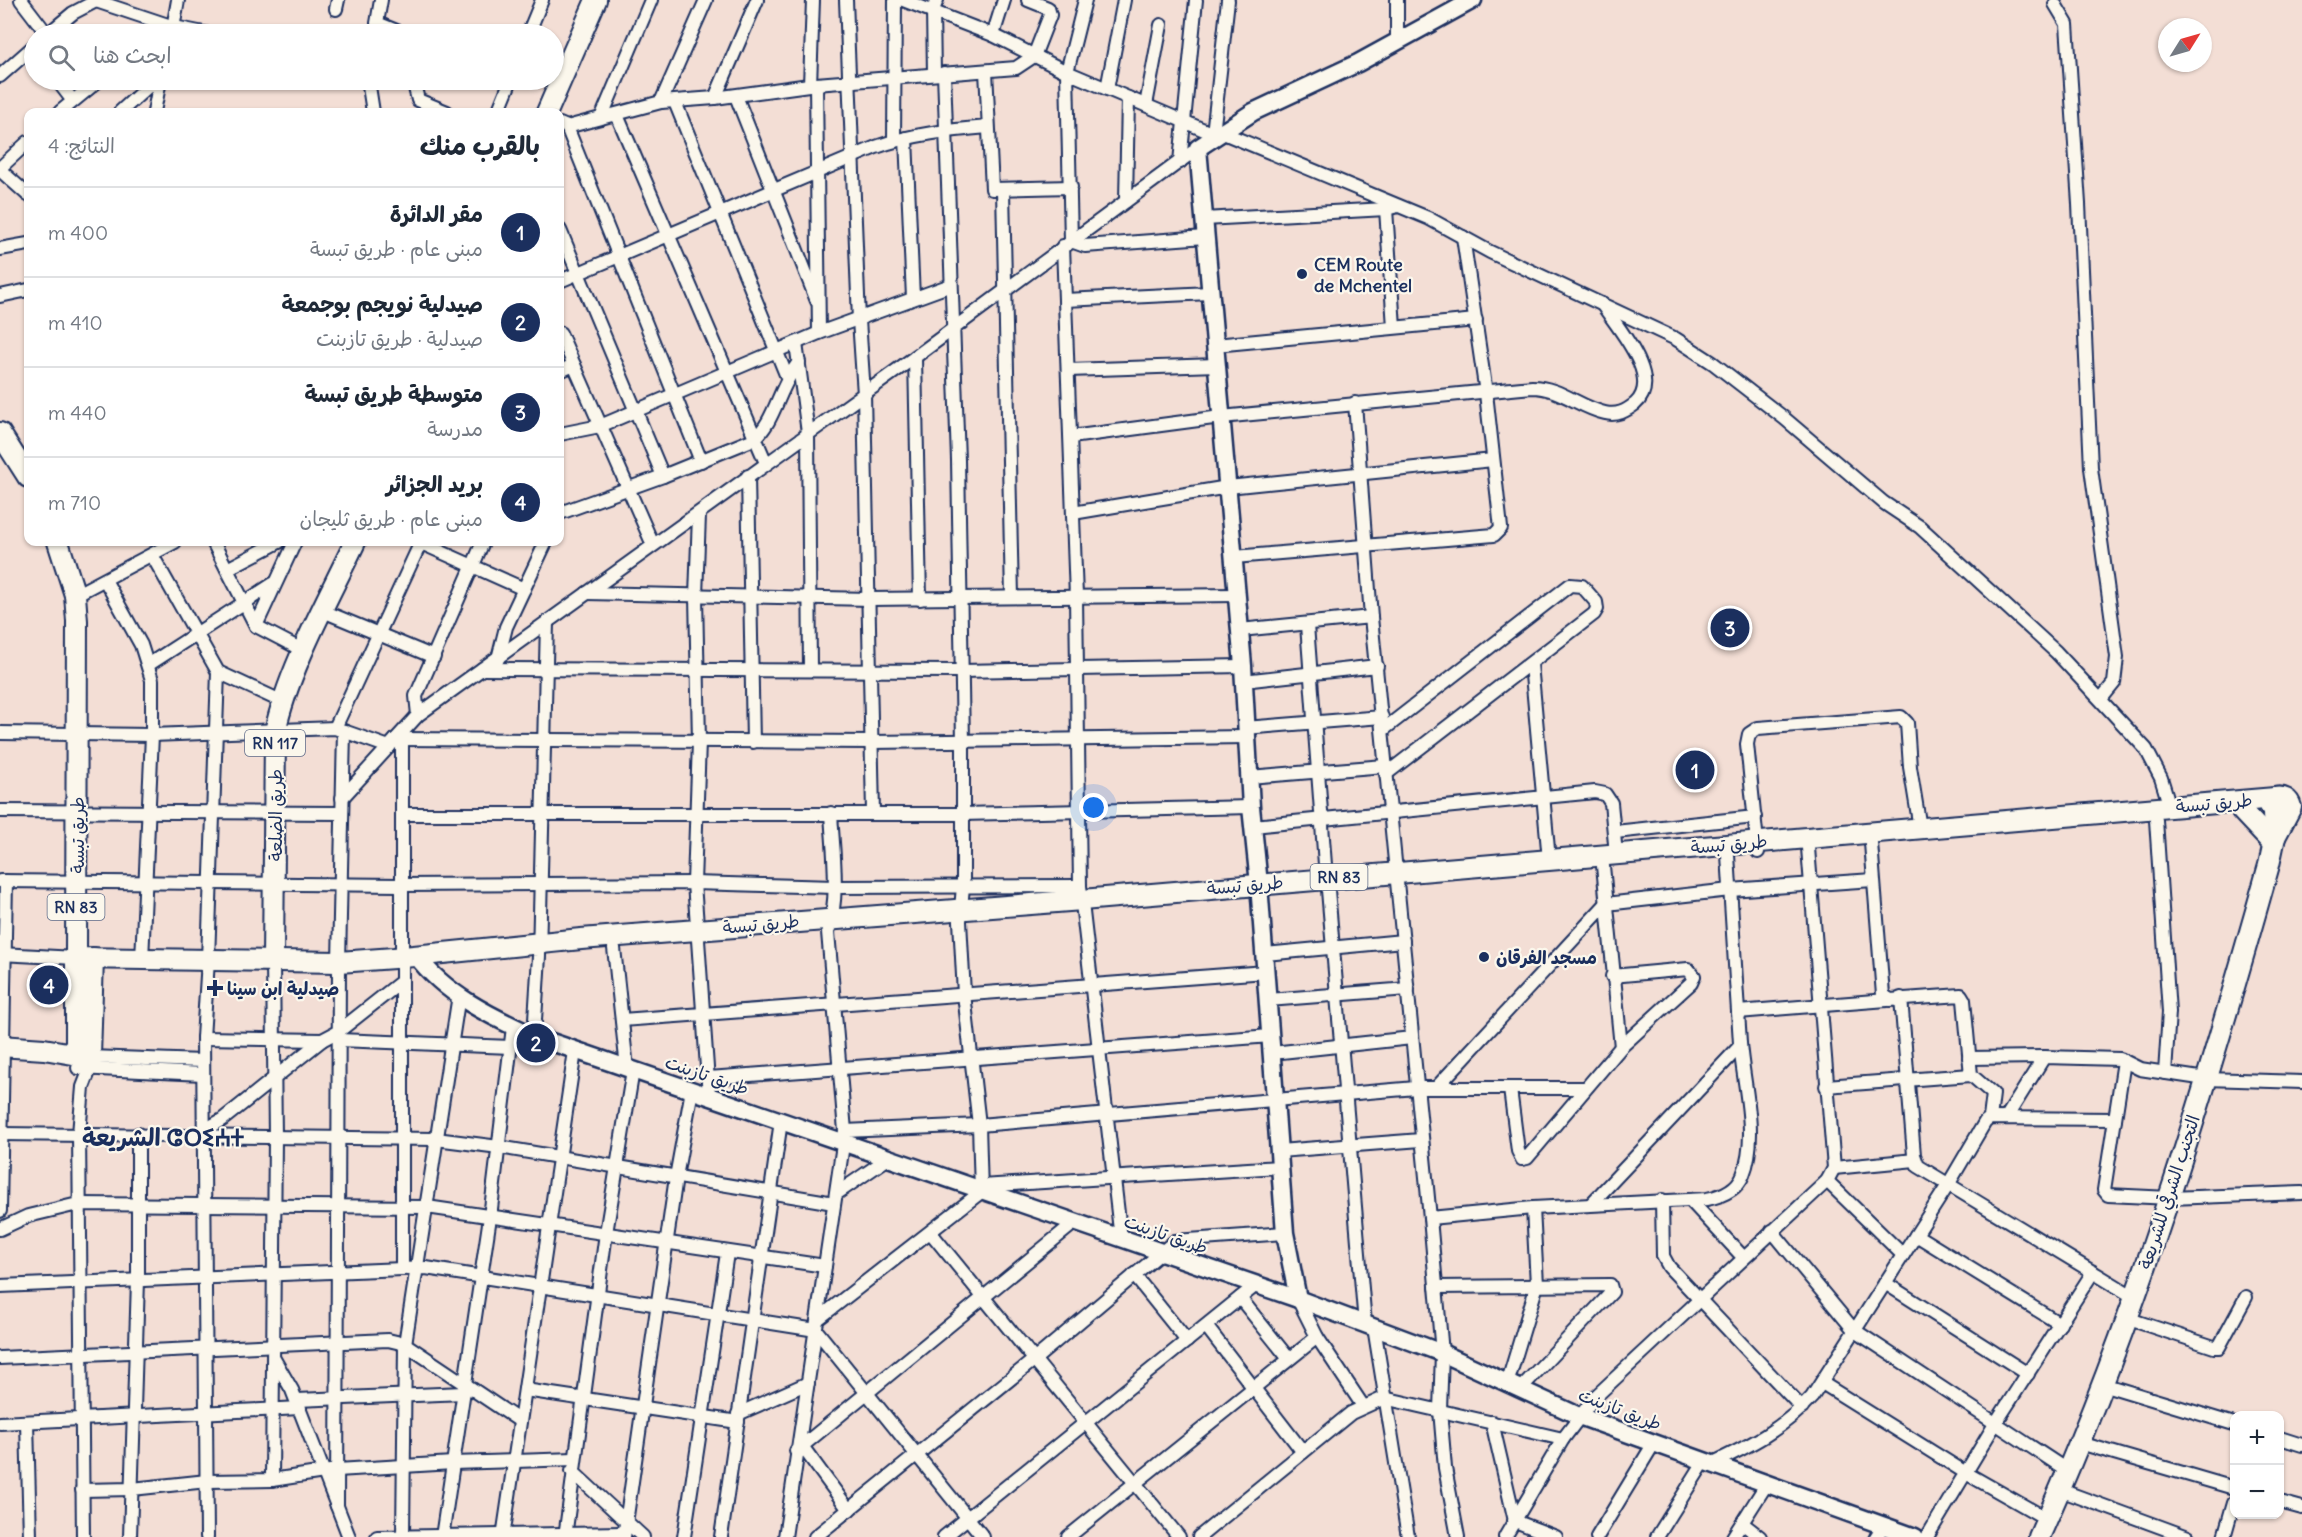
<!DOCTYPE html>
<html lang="ar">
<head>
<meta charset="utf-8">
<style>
	body { margin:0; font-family:Delius,"Playpen Sans Arabic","Noto Sans Tifinagh",sans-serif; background:#f6f6f7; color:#1f2937; direction:rtl }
	.controls { position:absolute; right:18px; bottom:18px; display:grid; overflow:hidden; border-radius:12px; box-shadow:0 2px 4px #0004 }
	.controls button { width:54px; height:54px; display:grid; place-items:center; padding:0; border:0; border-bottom:2px solid #e0e1e3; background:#fff; color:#1f2937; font:30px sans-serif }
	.compass { position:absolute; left:2158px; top:18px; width:54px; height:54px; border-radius:50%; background:#fff; box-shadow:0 2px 4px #0004; rotate:53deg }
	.you { position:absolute; left:1094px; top:808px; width:21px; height:21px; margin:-15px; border:4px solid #fff; border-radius:50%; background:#1a73e8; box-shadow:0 0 0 9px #1a73e833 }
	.badge { display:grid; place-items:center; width:39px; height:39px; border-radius:50%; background:#1b2f5e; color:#fff; font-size:20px; font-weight:700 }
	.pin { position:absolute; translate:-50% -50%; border:3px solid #fff; box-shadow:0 2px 6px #0006 }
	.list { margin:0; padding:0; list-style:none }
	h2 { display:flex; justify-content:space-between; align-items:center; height:78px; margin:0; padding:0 24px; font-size:26px }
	h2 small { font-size:20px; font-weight:400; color:#747a83 }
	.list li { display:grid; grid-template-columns:39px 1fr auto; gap:18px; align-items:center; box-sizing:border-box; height:90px; padding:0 24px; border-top:2px solid #e0e1e3 }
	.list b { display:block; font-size:22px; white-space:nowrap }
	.list p { margin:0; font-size:20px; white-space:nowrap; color:#747a83 }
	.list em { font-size:20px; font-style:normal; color:#747a83 }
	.icon { flex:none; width:33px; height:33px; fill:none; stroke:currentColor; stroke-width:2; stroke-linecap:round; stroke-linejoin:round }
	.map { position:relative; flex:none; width:2302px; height:1537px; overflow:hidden; direction:ltr }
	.search { position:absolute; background:#fff; box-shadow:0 2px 4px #0004; left:24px; top:24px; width:540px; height:66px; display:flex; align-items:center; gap:15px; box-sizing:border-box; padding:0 21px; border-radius:33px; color:#747a83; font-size:22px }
	.panel { position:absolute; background:#fff; box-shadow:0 2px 4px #0004; left:24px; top:108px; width:540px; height:438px; border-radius:12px; direction:rtl }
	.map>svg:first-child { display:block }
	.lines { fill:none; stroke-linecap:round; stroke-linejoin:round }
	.street-casing { stroke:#1b2f5e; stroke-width:16 }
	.secondary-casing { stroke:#1b2f5e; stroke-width:21 }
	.primary-casing { stroke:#1b2f5e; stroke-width:24 }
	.street { stroke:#fbf7ec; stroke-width:12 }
	.secondary { stroke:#fbf7ec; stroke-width:16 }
	.primary { stroke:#fbf7ec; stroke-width:20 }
	.poi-dot { fill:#1b2f5e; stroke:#fbf7ec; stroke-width:2 }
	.labels { text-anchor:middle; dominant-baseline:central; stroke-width:4.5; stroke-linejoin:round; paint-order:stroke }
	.shield { fill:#fbf7ec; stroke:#5e6b89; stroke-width:1.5 }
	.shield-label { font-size:16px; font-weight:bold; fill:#1b2f5e }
	.poi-label { font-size:18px; font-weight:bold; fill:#1b2f5e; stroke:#fbf7ec; text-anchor:start }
	.street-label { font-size:18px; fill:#1b2f5e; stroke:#fbf7ec }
	.district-label { font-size:24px; font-weight:bold; fill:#1b2f5e; stroke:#fbf7ec }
</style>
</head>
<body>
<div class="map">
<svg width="2302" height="1537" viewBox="0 0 2302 1537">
	<rect width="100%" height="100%" fill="#f3ded5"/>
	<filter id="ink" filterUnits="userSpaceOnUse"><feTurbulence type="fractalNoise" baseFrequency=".0167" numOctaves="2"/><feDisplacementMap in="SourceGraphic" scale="12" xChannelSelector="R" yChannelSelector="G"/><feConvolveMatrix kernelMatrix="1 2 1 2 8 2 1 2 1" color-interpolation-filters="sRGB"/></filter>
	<g filter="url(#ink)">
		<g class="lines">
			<g class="street-casing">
				<g id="street">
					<path d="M21,0L47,34"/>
					<path d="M381,0L377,23L404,34"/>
					<path d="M846,0L859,320L864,394L873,813"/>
					<path d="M903,0L993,35L1067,72L1216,135"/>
					<path d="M1085,0L1067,72L1071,241L1085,246L1205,237"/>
					<path d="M2055,4L2067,24L2079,204L2091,468L2117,657L2114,683L2101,699"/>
					<path d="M336,9L338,0"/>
					<path d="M48,34L73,13L96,1L174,27L209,34"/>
					<path d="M172,34L178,0"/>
					<path d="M528,34L542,0"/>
					<path d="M993,35L1004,0"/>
					<path d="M1397,42V0"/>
					<path d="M986,71L992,189L1071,187"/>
					<path d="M934,74L933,10L937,0"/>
					<path d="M0,76L34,46"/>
					<path d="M57,80L73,101"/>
					<path d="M368,80L373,112"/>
					<path d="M413,80L418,100L447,112"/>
					<path d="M816,84L819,333"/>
					<path d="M810,85L813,0"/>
					<path d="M1107,89L1124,0"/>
					<path d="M736,96L817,301"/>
					<path d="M715,98L757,0"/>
					<path d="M661,102L706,0"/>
					<path d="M675,102L787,377"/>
					<path d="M1146,105L1161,25"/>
					<path d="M60,112L99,80"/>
					<path d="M120,112L155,80"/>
					<path d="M154,112L160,80"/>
					<path d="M498,112L511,80"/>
					<path d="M617,115L766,463"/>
					<path d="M601,118L651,0"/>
					<path d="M560,124L567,127L661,102L715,98L816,84L1016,68L1034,56L1050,15L1048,8L1028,0"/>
					<path d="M567,127L701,461"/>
					<path d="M1221,132L1428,218L1490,252L1676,339L1713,363L1784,418L1884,503L1920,527L2056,652L2146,749L2161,778L2170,807"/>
					<path d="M1213,134L1228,0"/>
					<path d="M906,138L913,298"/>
					<path d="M894,140L895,0"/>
					<path d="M1180,162L1196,0"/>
					<path d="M0,168L28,142"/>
					<path d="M0,170L28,195"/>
					<path d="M1003,190L1012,597"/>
					<path d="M1126,201L1128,98"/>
					<path d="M1386,209L1394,327"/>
					<path d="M1204,219L1386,209L1398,206"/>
					<path d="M560,230L663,476"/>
					<path d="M1063,246L1076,597L1080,886L1121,1239"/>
					<path d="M0,249L28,244"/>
					<path d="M560,281L876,147C912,134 950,130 988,127"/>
					<path d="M0,296L28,290"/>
					<path d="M1065,300L1210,293"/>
					<path d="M560,333L653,545"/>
					<path d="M796,343L808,433L810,669"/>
					<path d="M1215,345L1476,320"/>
					<path d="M915,357L920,599"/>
					<path d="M1068,370L1217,365"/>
					<path d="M560,371L574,365"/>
					<path d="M1355,403L1371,617"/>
					<path d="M560,434L600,426L819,333L951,285"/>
					<path d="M1071,437L1221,417L1532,387C1559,387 1579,407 1605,413C1617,416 1626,411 1635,404C1664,379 1617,327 1602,304"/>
					<path d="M748,476L753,742"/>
					<path d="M560,513L663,476L754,439C775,422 779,386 799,362"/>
					<path d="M1073,513L1228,487L1493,460"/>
					<path d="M699,515L696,596L699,742L694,883L709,1096"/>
					<path d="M213,542L256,626L304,651"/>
					<path d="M419,542L524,589"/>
					<path d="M152,555L218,672L283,702"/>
					<path d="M1234,557L1494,535L1501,528L1486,393L1463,237"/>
					<path d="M227,569L279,542"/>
					<path d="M105,580L141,645L152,680V735L142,960"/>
					<path d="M587,593L870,599L1237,595"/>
					<path d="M75,595L175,542"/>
					<path d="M323,611L434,657"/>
					<path d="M1307,625L1326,878"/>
					<path d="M256,626L295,542"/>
					<path d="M1240,630L1371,617L1430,1218L1442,1353L1440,1410L1445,1468L1458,1537"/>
					<path d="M498,659L506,627L546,542"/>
					<path d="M1531,664L1549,860"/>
					<path d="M148,665L273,584"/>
					<path d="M482,669L961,671L1243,666"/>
					<path d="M1243,681L1377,666"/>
					<path d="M418,715L416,696L483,542"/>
					<path d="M335,728L421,542"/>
					<path d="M1245,728L1382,717"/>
					<path d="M1383,730L1570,585L1582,586L1596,602L1597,609L1594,614L1386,774"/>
					<path d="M0,733L152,735L335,728L389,747"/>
					<path d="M396,739L872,742L1246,737"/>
					<path d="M1249,777L1385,766"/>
					<path d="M342,798L418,715L915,357L1198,148"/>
					<path d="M0,811L341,813"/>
					<path d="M402,814H962L1251,807"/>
					<path d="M2156,820L2169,1012L2165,1073"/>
					<path d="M1253,826L1595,792L1605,794L1611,803L1616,854"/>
					<path d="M1615,832L1755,817"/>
					<path d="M1871,843L1883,995L1890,1000L1961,995L1964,1000L1971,1075"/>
					<path d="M1758,852L1747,744L1749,734L1758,728L1901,717L1907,723L1910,767L1920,828"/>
					<path d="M1603,866L1621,1047"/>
					<path d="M0,881L401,885L694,883L835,887L1080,886"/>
					<path d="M1328,890L1365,1324"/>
					<path d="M614,948L627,1068"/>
					<path d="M0,954L76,958"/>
					<path d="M1265,954L1403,941"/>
					<path d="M1901,998L1914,1155L1918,1166L2134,1297"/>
					<path d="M1268,1000L1408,989"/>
					<path d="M1738,1012L1887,1000"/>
					<path d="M622,1020L1266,972"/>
					<path d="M534,1036L539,956L547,622"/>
					<path d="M203,1038L322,1040L339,1031L401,982"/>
					<path d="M339,1040L511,1047"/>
					<path d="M1272,1053L1412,1038"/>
					<path d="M1969,1058L2044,1057"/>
					<path d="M78,1068L203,1074"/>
					<path d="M709,1078L1271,1036"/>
					<path d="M1826,1086L1971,1075L1993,1094L1990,1118"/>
					<path d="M1436,1088L1606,904L1730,890L1873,880"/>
					<path d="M1510,1089L1518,1151L1522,1159L1527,1158L1621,1047L1691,983L1694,976L1688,969L1612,976"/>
					<path d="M2006,1118L2044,1057L2120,1059L2140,1069L2206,1079L2302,1082"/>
					<path d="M2115,1119L2124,1061"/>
					<path d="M203,1131L222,1120L322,1040"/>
					<path d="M845,1131L979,1125L1416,1088H1585"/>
					<path d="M0,1134L436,1139L499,1147L834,1203"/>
					<path d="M1279,1151L1421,1140"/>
					<path d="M1834,1168L1915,1160"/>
					<path d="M1827,1181L1903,1255"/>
					<path d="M981,1186L1280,1167"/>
					<path d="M836,1194L887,1159"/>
					<path d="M1662,1200L1663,1256L1669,1267L1802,1408"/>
					<path d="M1690,1200L1743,1257"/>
					<path d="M1591,1204L1740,1046"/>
					<path d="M0,1211L6,881"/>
					<path d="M1430,1218L1533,1208L1707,1199C1722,1196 1737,1190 1743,1175C1759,1135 1743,1084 1740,1043C1736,980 1732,918 1728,855"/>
					<path d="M0,1229L28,1216L78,1204L427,1207L825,1266"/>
					<path d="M1772,1231L1854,1330L2068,1471"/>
					<path d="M931,1233L1179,1537"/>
					<path d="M1916,1235L2060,1324"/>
					<path d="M402,1269V740"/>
					<path d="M1134,1275L1187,1341"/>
					<path d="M1885,1283L2028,1374"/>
					<path d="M0,1286L426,1268L816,1330L983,1537"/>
					<path d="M1436,1287L1610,1285L1612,1292L1522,1387"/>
					<path d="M1240,1298L1289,1359"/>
					<path d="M1298,1299L1317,1337L1363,1406"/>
					<path d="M2126,1318L2214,1347H2219L2246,1297"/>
					<path d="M818,1319L981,1192L979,1125L964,994L960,921L963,886V742L958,460L944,73"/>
					<path d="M1206,1326L1303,1452"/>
					<path d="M1374,1327L1408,1537"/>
					<path d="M0,1358L388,1340L405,1344L520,1421"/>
					<path d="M274,1359L292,1390L349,1537"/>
					<path d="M1508,1381L1537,1285L1533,1208"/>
					<path d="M1822,1383L1966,1473L2047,1519"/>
					<path d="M2102,1384L2234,1424"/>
					<path d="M525,1390L738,1422"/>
					<path d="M297,1400L464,1393"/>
					<path d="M738,1414L808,1383"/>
					<path d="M27,1422L30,1537"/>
					<path d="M1492,1422L1515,1521L1556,1537"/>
					<path d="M0,1423L300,1408"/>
					<path d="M2280,1438L2302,1445"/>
					<path d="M2080,1443L2234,1488"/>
					<path d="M802,1446L849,1510"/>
					<path d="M796,1451L1074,1223"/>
					<path d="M1711,1464C1749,1446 1783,1429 1812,1397L1948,1185L1985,1122L1990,1118L2115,1119L2104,1190L2108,1195L2170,1198L2302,1193"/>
					<path d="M572,1471L643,1537"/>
					<path d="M272,1480L275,1137L273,961"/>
					<path d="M82,1490L132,1489L207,1481L272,1480L337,1470L453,1463L574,1459"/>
					<path d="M2060,1490L2188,1537"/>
					<path d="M2280,1502L2302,1508"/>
					<path d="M337,1506L339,962L344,731"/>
					<path d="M1742,1523L1760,1537"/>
					<path d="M83,1537L79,1134L83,1087L90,1069V1057L203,1061"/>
					<path d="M130,1537L138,1280V1134"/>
					<path d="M207,1537L203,1038L208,960L218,672"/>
					<path d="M377,1537L624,1533"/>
					<path d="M403,1537L405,1344L459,995"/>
					<path d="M442,1537L490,1217L513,1027"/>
					<path d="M503,1537L575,1051"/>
					<path d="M565,1537L606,1233L633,1070"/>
					<path d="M624,1537L676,1177L692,1090"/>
					<path d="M684,1537L727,1253"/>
					<path d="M721,1537L781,1121"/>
					<path d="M785,1537L845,1131L828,932C840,894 833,852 831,813"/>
					<path d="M815,1537L1035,1359L1175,1241L1285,1233"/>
					<path d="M944,1537L1256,1285"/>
					<path d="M1068,1537L1317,1337"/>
					<path d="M1199,1537L1351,1413L1384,1398L1563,1439"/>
					<path d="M1505,1537L1563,1439L1594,1398L1827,1181L1834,1168L1808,848"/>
					<path d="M1597,1537L1654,1443"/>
					<path d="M1657,1537L1704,1462"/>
					<path d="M1733,1537L1766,1485"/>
					<path d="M1876,1537L1884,1525"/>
					<path d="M1927,1537L1995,1424L2093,1272"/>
					<path d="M2224,1537L2234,1502"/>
				</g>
			</g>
			<g class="secondary-casing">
				<g id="secondary">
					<path d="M416,955C444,994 492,1017 534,1036L1298,1299L1442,1353L1579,1416L1915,1537"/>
					<path d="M1298,1299L1285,1233L1259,884L1251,807L1243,666L1198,148L1253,112L1358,63L1473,0"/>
				</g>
			</g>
			<g class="primary-casing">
				<g id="primary">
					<path d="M547,112L596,0"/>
					<path d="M0,433L28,477"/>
					<path d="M58,542L75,595L77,621L76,958L339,962L394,958L581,939L1082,900L2275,798"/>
					<path d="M2270,806L2275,798C2283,796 2289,799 2291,807L2275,837"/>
					<path d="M2242,811L2273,844"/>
					<path d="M273,961L275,732C288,670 328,599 355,542"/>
					<path d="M0,1046L44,1049L90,1057L93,958"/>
					<path d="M76,1053V958"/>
					<path d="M2039,1537C2136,1321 2205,1093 2269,865L2275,837L2273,815"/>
				</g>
			</g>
			<use href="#street" class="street"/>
			<use href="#secondary" class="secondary"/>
			<use href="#primary" class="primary"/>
		</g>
	</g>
	<g class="poi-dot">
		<circle cx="1302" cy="274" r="6"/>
		<circle cx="1484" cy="957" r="6"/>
		<path d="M212 979h6v6h6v6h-6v6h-6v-6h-6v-6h6z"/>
	</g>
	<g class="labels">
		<g class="shield">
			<rect x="245" y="730" width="60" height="26" rx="4.5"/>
			<rect x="1310.5" y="864" width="57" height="26" rx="4.5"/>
			<rect x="47.5" y="894" width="57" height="26" rx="4.5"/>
		</g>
		<g class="shield-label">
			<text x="275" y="743">RN 117</text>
			<text x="1339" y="877">RN 83</text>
			<text x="76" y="907">RN 83</text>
		</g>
		<g class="poi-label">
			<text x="1314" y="264">CEM Route<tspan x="1314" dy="21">de Mchentel</tspan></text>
			<text x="1496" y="957">مسجد الفرقان</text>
			<text x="227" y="988">صيدلية ابن سينا</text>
		</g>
		<g class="street-label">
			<text transform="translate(2214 803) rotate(-5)">طريق تبسة</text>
			<text transform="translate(275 815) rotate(-90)">طريق الضلعة</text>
			<text transform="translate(77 835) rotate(-90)">طريق تبسة</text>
			<text transform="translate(1729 844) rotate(-5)">طريق تبسة</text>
			<text transform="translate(1245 885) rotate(-5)">طريق تبسة</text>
			<text transform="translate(761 924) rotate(-5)">طريق تبسة</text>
			<text transform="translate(707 1075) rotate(19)">طريق تازبنت</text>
			<text transform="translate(2169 1192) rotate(-72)">التجنب الشرقي للشريعة</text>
			<text transform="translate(1166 1234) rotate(19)">طريق تازبنت</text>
			<text transform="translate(1620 1409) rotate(21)">طريق تازبنت</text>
		</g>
		<g class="district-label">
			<text x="163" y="1137">الشريعة ⵛⵔⵉⵄⵜ</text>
		</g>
	</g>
</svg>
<div class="controls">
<button>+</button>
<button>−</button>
</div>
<svg class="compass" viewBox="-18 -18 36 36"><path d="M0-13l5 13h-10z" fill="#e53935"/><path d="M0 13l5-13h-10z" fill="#747a83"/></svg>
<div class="you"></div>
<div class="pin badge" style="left:1695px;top:770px">1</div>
<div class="pin badge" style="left:536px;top:1043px">2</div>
<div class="pin badge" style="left:1730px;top:628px">3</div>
<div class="pin badge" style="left:49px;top:985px">4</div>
<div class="search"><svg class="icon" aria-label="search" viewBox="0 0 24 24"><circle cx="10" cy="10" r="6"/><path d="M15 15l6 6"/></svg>ابحث هنا</div>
<section class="panel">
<h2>بالقرب منك<small>النتائج: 4</small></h2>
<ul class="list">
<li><span class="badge">1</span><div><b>مقر الدائرة</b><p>مبنى عام · طريق تبسة</p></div><em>400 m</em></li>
<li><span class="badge">2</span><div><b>صيدلية نويجم بوجمعة</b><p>صيدلية · طريق تازبنت</p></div><em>410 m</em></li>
<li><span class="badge">3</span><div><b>متوسطة طريق تبسة</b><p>مدرسة</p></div><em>440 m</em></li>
<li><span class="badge">4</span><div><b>بريد الجزائر</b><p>مبنى عام · طريق ثليجان</p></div><em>710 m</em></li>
</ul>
</section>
</div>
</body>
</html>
